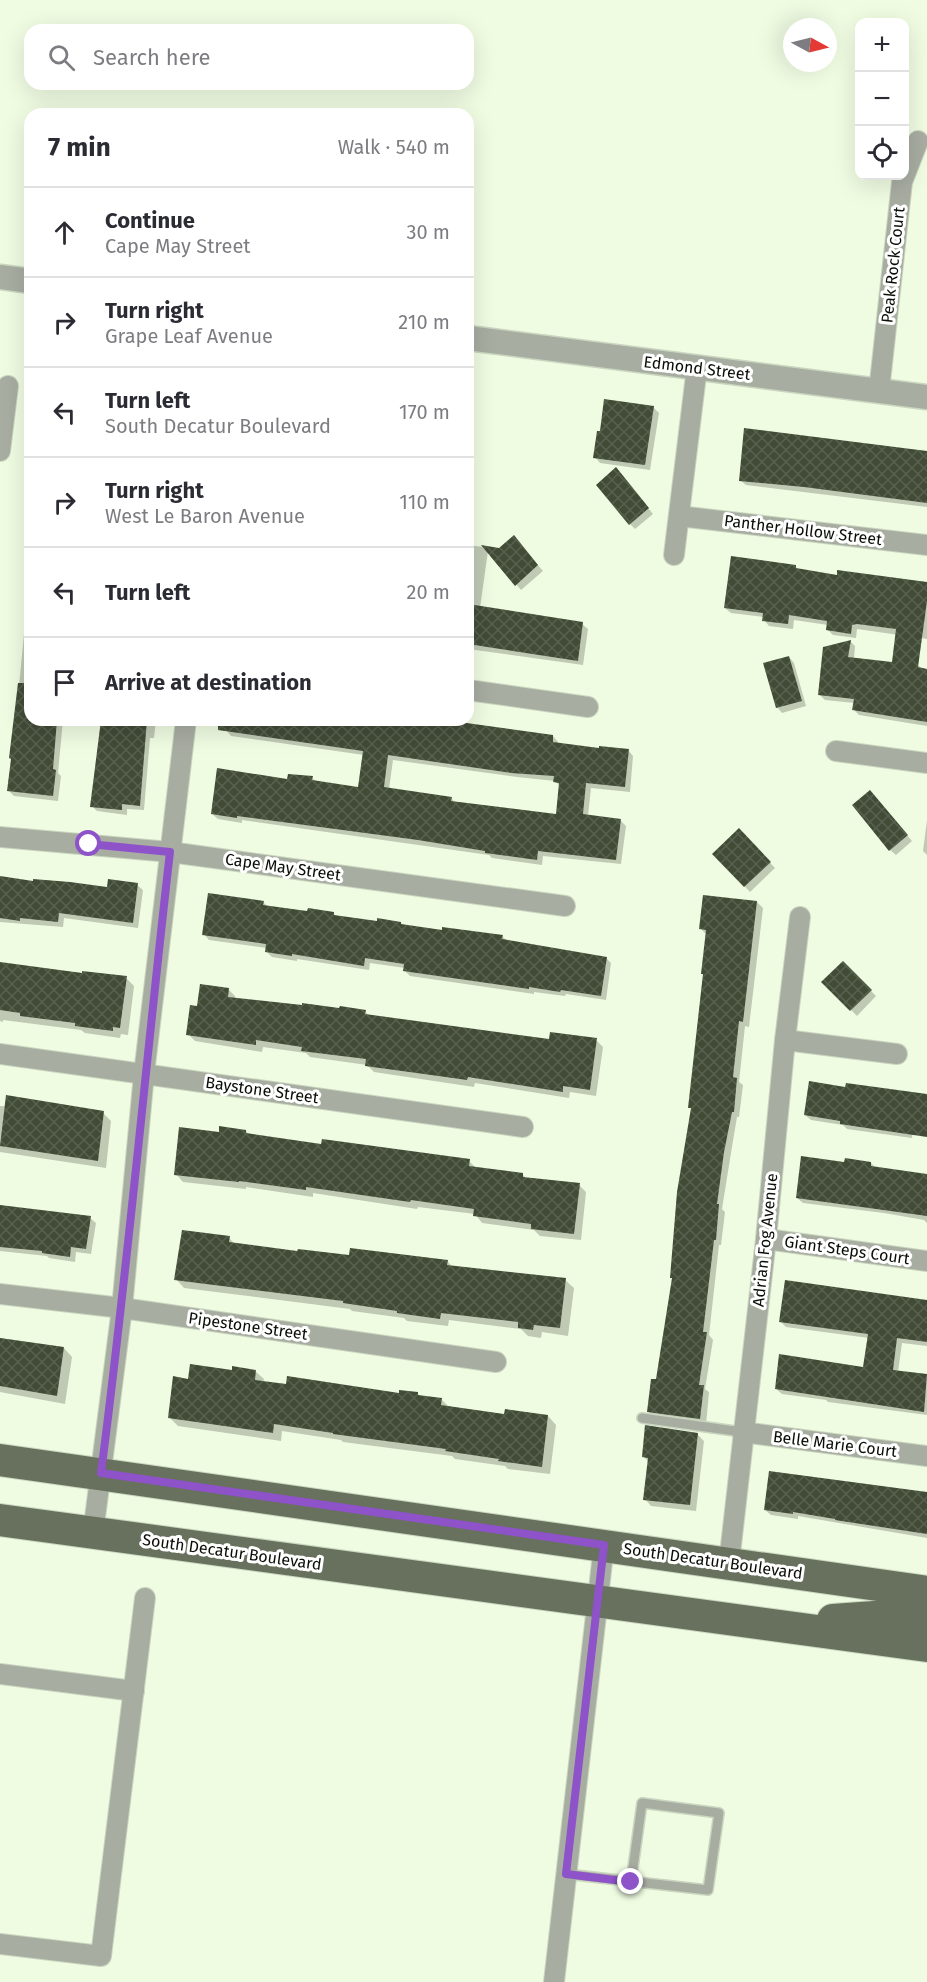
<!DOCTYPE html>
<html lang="en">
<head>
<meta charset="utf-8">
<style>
	body { margin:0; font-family:"Fira Sans",sans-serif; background:#f2f2f3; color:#2b2b33 }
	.controls { position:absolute; right:18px; top:18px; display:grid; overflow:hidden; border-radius:12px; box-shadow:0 6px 24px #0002 }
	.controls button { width:54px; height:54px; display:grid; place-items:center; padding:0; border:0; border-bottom:2px solid #e1e1e2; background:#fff; color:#2b2b33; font:30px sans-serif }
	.compass { position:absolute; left:783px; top:18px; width:54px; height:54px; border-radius:50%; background:#fff; box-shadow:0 6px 24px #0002; rotate:97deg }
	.stop { position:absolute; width:18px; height:18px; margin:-14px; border:4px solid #8e53c9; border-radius:50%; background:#fff }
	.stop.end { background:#8e53c9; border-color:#fff; box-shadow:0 2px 6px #0008 }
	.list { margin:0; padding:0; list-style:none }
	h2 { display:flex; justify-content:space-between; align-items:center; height:78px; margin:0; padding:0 24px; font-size:26px }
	h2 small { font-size:20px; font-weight:400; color:#7c7c81 }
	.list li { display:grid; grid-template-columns:39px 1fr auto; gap:18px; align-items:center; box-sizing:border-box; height:90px; padding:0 24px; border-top:2px solid #e1e1e2 }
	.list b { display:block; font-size:22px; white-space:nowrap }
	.list p { margin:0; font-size:20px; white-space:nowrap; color:#7c7c81 }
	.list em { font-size:20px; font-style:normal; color:#7c7c81 }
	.icon { flex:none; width:33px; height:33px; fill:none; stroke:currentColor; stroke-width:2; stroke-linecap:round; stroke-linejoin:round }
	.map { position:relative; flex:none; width:927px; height:1982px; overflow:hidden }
	.search { position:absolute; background:#fff; box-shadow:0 6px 24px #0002; left:24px; top:24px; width:450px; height:66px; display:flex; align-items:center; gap:15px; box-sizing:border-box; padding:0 21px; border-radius:18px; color:#7c7c81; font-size:22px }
	.panel { position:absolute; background:#fff; box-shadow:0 6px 24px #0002; left:24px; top:108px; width:450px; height:618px; border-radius:18px }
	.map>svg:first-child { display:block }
	.shadow { fill:#0003; fill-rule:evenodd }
	.building { fill:url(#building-cross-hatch); fill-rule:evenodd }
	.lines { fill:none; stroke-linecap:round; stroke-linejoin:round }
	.service-casing { stroke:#cad6bf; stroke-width:12 }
	.minor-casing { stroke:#cad6bf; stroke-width:22 }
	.tertiary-casing { stroke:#cad6bf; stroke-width:27 }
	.primary-casing { stroke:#cad6bf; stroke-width:34 }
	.service { stroke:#a8ada2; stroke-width:9 }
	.minor { stroke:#a8ada2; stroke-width:20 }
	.tertiary { stroke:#a8ada2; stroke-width:24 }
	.primary { stroke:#67715d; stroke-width:32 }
	.route { stroke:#8e53c9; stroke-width:8 }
	.labels { text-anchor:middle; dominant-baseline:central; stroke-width:6; stroke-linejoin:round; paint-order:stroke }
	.street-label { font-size:16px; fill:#0a0e06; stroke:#fff }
</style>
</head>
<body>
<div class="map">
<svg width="927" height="1982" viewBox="0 0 927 1982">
	<defs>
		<pattern id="building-cross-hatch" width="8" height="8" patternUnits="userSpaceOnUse" patternTransform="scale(1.5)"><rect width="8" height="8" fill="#414b36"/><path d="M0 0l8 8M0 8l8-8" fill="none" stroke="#58614f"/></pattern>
	</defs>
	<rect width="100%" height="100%" fill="#effce2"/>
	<g class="shadow">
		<path d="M395,84H420V87Z"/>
		<path d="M653,407L659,413L650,470L600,463L595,457L601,433Z"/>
		<path d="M927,452V507L746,485L740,480Z"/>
		<path d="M621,475L653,514L635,529L630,524Z"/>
		<path d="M519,543L543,571L521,590L488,551L480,608L582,624L588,629L583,665L468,649V545L500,549Z"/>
		<path d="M795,566L800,571L838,577L927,583V639L857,629L856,638L833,635L827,629L828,625L794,620L793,629L769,626L764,620V617L731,613L725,608Z"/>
		<path d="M28,592H30V720H63L58,773L61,776L58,801L14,796L9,791Z"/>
		<path d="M850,641L855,646L854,659L918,665L922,669L927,670V726L859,715L854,710L855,703L825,700L819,694Z"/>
		<path d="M789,657L794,663L806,706L782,713L777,707Z"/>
		<path d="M101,720H156L154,738H150L144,810L127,809V815L97,811L92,806Z"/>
		<path d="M228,720H433L553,736L558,742V744L600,750H628L633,756L630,792L591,788L588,816L621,821L626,826L621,864L543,856L542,865L492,858L489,855L242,820V823L218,819L212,814L288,781L312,778L317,782L359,789L364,755L231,736L226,730ZM393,760L517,777L555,781L560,786L557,816L456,803L451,798L389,789Z"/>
		<path d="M875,797L912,841L896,855L890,850Z"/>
		<path d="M927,820V855L923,851Z"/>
		<path d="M739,830L775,868L750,892L714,854Z"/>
		<path d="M0,878L108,889L137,885L143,890L138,928L64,918L63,927L0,922Z"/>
		<path d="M263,902L268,907L309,913L334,914L337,917L378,923H401L404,926L502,936L507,941L606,958L611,963L606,1000L566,994L565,996L534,992V994L410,976L405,971V968L370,963L369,970L297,959V961L272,957L267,952V948L209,940L204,934Z"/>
		<path d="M757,902L763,908L749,1027L745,1026L739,1082L743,1085L739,1117H737L730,1159L722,1209L725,1212L721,1245H719L709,1335L713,1340L705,1389L709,1392L706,1425L655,1417L648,1411L658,1381L673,1279L692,1110L690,1107L707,935L701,929Z"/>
		<path d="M843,963L876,996L857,1016L824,982Z"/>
		<path d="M0,964L126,978L134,986L128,1035L121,1034L120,1038L85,1033L81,1030L3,1020V1022L0,1021Z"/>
		<path d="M228,989L235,996V999L365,1011L369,1016L550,1040H596L603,1047L596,1096L570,1092L569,1098L475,1083L474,1087L374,1072L367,1065L310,1057L306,1053L263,1047L262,1052L195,1041L188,1034L199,1007Z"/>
		<path d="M918,1099L912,1138L847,1129L843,1125L811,1120L805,1115Z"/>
		<path d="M0,1106L103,1113L111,1121L106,1168L0,1152Z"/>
		<path d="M246,1131L250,1136L323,1146L469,1161L476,1168L523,1175L527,1179L579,1185L586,1192L581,1240L540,1236L534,1230L482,1223L475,1214L418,1207L417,1209L313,1193V1197L246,1187V1189L183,1182L176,1174L220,1133Z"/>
		<path d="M845,1163H871L876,1168L927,1175V1223L924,1220L884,1213L803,1203L797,1198Z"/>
		<path d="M0,1208L90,1218L96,1223L91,1254L76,1252L75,1262L49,1258L47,1256L0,1251Z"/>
		<path d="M229,1238L235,1244L299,1253L447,1261L453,1267L565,1280L574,1288L568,1336L542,1332L541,1338L528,1336L521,1329L449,1320L448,1326L407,1321L404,1318L352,1311L350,1309L184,1288L176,1279Z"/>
		<path d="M927,1302V1346L902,1343L898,1372L927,1376V1415L828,1402L826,1400L782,1394L776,1389L864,1369L869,1338L786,1327L781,1322Z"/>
		<path d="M0,1338L64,1348L72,1357L65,1404L0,1392Z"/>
		<path d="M255,1371L264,1379L263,1382L400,1394L417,1393L421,1397L442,1400L450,1408L506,1416H548L556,1425L550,1474L508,1469L505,1466L455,1459L452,1456L343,1442L341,1440L282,1431L281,1441L178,1426L169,1417L189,1380L233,1372Z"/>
		<path d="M697,1434L704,1441L696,1511L651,1506L645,1499L649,1462L643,1456Z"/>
		<path d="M927,1494V1538L798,1516V1519L771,1515L765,1510Z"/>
	</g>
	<g class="building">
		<path d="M604,399L654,406L645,465L593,458L597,431H600Z"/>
		<path d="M744,428L927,451V503L804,487L739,481Z"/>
		<path d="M616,467L649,508L629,525L596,485Z"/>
		<path d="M514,535L538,565L515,586L481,545L499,548Z"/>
		<path d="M731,556L796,565V568L837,575V570L927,582V601L918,667L927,669V722L852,710L854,699L818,695L823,647L851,640L848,657L892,662L896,629L857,624L852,625L851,634L826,630L827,621L789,615L788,624L762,621L763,613L724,608Z"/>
		<path d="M468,604L583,622L578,661L468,644Z"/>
		<path d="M789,656L802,701L776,708L763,663Z"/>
		<path d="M18,683H30V720H57L53,769L56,770L53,796L7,791L11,759L9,758Z"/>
		<path d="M101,720H147L140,806L122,804V810L90,807Z"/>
		<path d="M218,720H445L553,735V742L599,748V746L629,749L625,787L586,783L583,814L621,819L616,860L538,851L537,860L485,853V851L418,840L237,816V818L211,814L217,768L287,779L288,774L313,776L312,780L358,787L363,751L218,730ZM388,755L511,773L554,776L553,782L559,783L556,814L451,801L452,797L384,787Z"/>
		<path d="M870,790L908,835L889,851L852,805Z"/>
		<path d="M739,828L771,862L744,887L712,854Z"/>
		<path d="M0,876L33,881V879L70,882L107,887L108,879L138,883L133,923L59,913L58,922L20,918V921L0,918Z"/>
		<path d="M208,893L264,901L263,905L307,911L308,908L334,912V915L377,921V918L401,922V924L442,930V927L503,935L502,939L607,957L601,996L561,990L560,992L529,987V989L403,971L404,964L365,958L364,966L292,954V956L265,952L266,944L202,935Z"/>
		<path d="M703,895L757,901L743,1022L739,1021L733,1077L737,1078L734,1112H732L724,1152L717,1204H719L716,1240H714L703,1332H707L699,1385H704L700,1419L647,1412L651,1379H656L672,1278H670L677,1192L691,1108H688L703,974H701L706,930L699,929Z"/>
		<path d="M843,961L872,990L850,1011L821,982Z"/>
		<path d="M0,962L82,973V971L127,976L120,1028L113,1027V1031L75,1026V1023L20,1016V1013L0,1010Z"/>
		<path d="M200,984L229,988L228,997L302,1005V1003L339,1008L340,1006L366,1010L365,1014L549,1039L550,1032L597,1038L590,1090L563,1086V1092L468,1077L467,1080L424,1074L365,1066L366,1059L301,1051L302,1047L256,1040V1045L186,1035L190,1005L197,1006Z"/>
		<path d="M809,1081L845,1087L846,1083L927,1094V1137L840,1124V1121L804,1115Z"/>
		<path d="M6,1095L104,1111L98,1161L0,1146Z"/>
		<path d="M219,1126L246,1130V1133L321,1144L322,1139L470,1159L469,1166L523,1173V1177L580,1183L574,1234L531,1229V1224L473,1216L474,1209L411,1200L410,1202L306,1187V1190L239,1181V1182L174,1175L179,1127L219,1132Z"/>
		<path d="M801,1156L844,1162L845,1158L871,1162V1166L927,1174V1216L796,1198Z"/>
		<path d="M0,1205L91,1216L86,1249L71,1247L70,1257L42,1253V1251L0,1247Z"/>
		<path d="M182,1230L230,1236L229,1242L297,1251L298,1249L349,1255L350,1248L448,1260L447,1265L566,1278L560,1328L534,1325L533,1330L518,1328V1322L441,1313L440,1319L397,1313V1311L343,1303V1301L174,1280Z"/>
		<path d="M785,1280L927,1300V1342L897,1338L893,1370L927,1374L924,1412L775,1389L779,1354L863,1367L868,1334L779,1322Z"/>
		<path d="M0,1338L64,1347L57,1396L0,1386Z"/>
		<path d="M190,1364L232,1370V1366L256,1370L255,1380L286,1384L287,1376L399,1393V1390L418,1392V1395L442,1398L441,1405L504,1414L505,1409L548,1415L542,1467L498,1461L499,1459L445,1451L446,1449L333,1434V1433L274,1424L273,1433L168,1418L173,1376L188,1379Z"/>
		<path d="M645,1425L698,1433L690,1505L643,1500L648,1458L642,1457Z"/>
		<path d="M769,1471L927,1492V1534L835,1520V1519L793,1512V1514L764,1510Z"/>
	</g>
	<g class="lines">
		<g class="service-casing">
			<g id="service">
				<path d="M642,1418L742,1432"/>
				<path d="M566,1874L708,1890L719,1813L642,1803L631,1882"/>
			</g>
		</g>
		<g class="minor-casing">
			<g id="minor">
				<path d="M879,391L902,182L918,141"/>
				<path d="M0,451L8,386"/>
				<path d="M679,516L927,545"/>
				<path d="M674,555L697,367"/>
				<path d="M468,690L588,707"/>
				<path d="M836,751L927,763"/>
				<path d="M0,837L170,852L565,906"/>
				<path d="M785,1040L897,1054"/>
				<path d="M0,1054L523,1127"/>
				<path d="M766,1239L927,1261"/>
				<path d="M0,1294L122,1308L496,1362"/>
				<path d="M742,1432L927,1456"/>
				<path d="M93,1533L122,1308L144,1074L186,720"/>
				<path d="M729,1563L766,1239L785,1040L800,917"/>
				<path d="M0,1674L134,1691"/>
				<path d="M0,1944L101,1956L145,1598"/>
				<path d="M554,1982L604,1545"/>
			</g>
		</g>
		<g class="tertiary-casing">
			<g id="tertiary">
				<path d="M0,277L30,281"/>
				<path d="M468,338L927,397"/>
			</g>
		</g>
		<g class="primary-casing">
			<g id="primary">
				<path d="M0,1460L927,1592"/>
				<path d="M0,1520L927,1646"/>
				<path d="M833,1620L903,1615L927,1618"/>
			</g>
		</g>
		<use href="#service" class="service"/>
		<use href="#minor" class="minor"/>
		<use href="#tertiary" class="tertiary"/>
		<use href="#primary" class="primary"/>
	</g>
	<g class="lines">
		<path class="route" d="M89,844L170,852C146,1059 128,1267 101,1473L604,1545L566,1874L631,1882"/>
	</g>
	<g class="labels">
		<g class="street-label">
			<text transform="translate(893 265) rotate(-84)">Peak Rock Court</text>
			<text transform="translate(697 368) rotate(7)">Edmond Street</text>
			<text transform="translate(803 530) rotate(7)">Panther Hollow Street</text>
			<text transform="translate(283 867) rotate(8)">Cape May Street</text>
			<text transform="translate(262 1090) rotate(8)">Baystone Street</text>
			<text transform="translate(765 1240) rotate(-84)">Adrian Fog Avenue</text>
			<text transform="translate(847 1250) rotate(8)">Giant Steps Court</text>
			<text transform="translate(248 1326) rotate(8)">Pipestone Street</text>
			<text transform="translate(835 1444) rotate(7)">Belle Marie Court</text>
			<text transform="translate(232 1552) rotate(8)">South Decatur Boulevard</text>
			<text transform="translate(713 1561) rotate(8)">South Decatur Boulevard</text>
		</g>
	</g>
</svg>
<div class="controls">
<button>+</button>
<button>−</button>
<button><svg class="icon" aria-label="locate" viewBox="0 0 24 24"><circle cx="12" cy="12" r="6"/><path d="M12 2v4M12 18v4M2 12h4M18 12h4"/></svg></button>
</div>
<svg class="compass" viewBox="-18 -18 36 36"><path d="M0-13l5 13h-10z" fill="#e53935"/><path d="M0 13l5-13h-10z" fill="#7c7c81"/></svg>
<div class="stop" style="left:89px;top:844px"></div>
<div class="stop end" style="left:631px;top:1882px"></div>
<div class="search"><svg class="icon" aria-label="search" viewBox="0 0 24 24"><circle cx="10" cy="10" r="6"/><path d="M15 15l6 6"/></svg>Search here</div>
<section class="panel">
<h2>7 min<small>Walk · 540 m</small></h2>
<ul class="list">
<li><svg class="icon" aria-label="ahead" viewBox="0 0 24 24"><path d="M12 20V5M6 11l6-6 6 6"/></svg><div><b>Continue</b><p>Cape May Street</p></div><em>30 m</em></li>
<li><svg class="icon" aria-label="right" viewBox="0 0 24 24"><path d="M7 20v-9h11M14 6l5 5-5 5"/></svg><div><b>Turn right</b><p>Grape Leaf Avenue</p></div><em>210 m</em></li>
<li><svg class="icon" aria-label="left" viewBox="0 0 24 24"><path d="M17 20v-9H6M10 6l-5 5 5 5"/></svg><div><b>Turn left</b><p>South Decatur Boulevard</p></div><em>170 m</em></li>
<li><svg class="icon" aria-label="right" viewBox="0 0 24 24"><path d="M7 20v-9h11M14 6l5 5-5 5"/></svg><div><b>Turn right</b><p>West Le Baron Avenue</p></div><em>110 m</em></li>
<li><svg class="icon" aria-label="left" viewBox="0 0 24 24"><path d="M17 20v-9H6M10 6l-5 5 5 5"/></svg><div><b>Turn left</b></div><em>20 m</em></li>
<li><svg class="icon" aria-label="arrive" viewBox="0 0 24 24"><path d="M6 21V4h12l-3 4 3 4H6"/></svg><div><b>Arrive at destination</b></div></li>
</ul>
</section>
</div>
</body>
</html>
